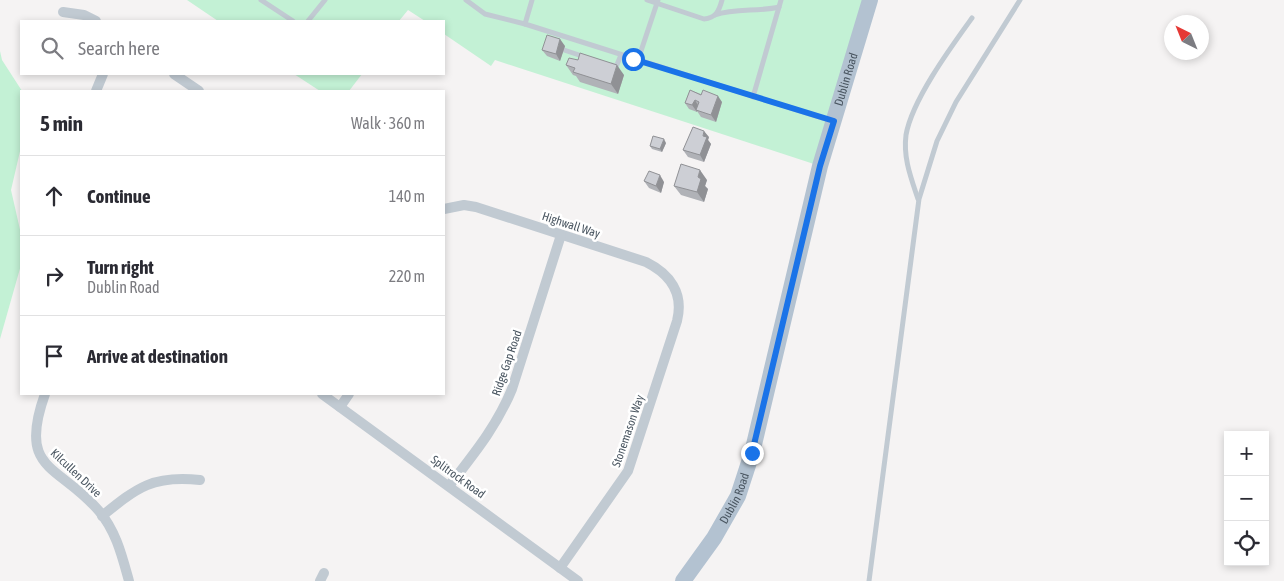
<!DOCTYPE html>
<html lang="en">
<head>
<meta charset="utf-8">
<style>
	body { margin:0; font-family:"Asap Condensed",sans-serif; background:#f2f2f3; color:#2b2b33 }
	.controls { position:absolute; right:15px; bottom:15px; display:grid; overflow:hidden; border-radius:0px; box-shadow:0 2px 8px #0003 }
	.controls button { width:45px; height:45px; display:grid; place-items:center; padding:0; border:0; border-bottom:1px solid #e1e1e2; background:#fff; color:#2b2b33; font:25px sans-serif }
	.compass { position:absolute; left:1164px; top:15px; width:45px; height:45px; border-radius:50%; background:#fff; box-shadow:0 2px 8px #0003; rotate:317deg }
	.stop { position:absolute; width:15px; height:15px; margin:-11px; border:4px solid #1a73e8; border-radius:50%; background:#fff }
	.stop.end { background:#1a73e8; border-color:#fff; box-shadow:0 1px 5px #0008 }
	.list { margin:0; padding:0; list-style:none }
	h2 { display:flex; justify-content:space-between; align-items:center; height:65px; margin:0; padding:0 20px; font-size:21px }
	h2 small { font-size:16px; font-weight:400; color:#7c7c81 }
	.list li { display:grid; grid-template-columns:32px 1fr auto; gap:15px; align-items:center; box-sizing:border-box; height:80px; padding:0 20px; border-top:1px solid #e1e1e2 }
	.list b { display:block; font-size:19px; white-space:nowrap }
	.list p { margin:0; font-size:16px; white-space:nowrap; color:#7c7c81 }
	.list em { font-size:16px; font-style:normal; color:#7c7c81 }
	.icon { flex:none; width:28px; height:28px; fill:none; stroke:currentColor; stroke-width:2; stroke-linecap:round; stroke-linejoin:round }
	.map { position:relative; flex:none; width:1284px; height:581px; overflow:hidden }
	.search { position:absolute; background:#fff; box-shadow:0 2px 8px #0003; left:20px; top:20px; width:425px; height:55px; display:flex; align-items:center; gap:12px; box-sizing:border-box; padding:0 18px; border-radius:0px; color:#7c7c81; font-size:19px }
	.panel { position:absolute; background:#fff; box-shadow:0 2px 8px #0003; left:20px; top:90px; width:425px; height:305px; border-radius:0px }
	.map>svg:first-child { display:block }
	.green { fill:#c3f1d5 }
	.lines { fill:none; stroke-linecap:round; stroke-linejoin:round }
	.lane { stroke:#c1cad2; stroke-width:5 }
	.street { stroke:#c1cad2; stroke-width:10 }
	.primary { stroke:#b3c2d1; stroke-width:16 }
	.wall { fill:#b0b2b7 }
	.shaded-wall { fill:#909195 }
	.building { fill:#cdcfd5; stroke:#909195 }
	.route { stroke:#1a73e8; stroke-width:6 }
	.labels { text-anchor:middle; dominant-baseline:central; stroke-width:5; stroke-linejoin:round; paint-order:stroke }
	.street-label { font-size:12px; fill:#4a5661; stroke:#fff }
</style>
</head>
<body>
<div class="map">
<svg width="1284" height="581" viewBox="0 0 1284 581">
	<rect width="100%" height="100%" fill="#f5f3f3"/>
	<g class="green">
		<path d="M187,0H870L820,166L495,60L491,66L444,34V21H425L408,10L399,21H218Z"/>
		<path d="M0,51L2,60L22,91L21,147L11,190L21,234V265L0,339Z"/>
		<path d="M294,74H362L349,91H320Z"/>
	</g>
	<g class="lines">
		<g class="lane">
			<path d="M261,0L293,21"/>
			<path d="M466,0L485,14L525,24"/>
			<path d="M532,0L525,24L832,121"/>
			<path d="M647,0L704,19C716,18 719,11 722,0"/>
			<path d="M715,15C735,8 758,12 779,7"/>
			<path d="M308,21L325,0"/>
			<path d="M564,50L585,57"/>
			<path d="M638,60L658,0"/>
			<path d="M612,65L616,67L621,55"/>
			<path d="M753,97L781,0"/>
			<path d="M918,199C911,178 903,158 906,135C912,100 951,47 972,18"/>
			<path d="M869,581L919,199L937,141L956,102L1020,0"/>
		</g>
		<g class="street">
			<path d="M63,12L84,15L96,21"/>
			<path d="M174,74L199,91"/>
			<path d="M96,91L103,74"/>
			<path d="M444,209L464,205L476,207L646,262C670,274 684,293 677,321L628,471L560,568"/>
			<path d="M45,394C17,472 59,464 99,511C116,531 122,556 129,581"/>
			<path d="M322,394L578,581"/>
			<path d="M340,407L349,394"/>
			<path d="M449,486C473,455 497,426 512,389L561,235"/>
			<path d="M102,516C138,487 153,475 200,480"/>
			<path d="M320,581L324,573"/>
		</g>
		<path class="primary" id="s1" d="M683,581L714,538L738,496L752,453L820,166L870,0"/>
	</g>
	<g class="wall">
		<path d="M565,46L560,61L547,56L542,50Z"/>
		<path d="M566,65L624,75L618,94L580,82L576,76L573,75Z"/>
		<path d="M690,90L722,102L716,122L701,117L697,111V112L689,109L685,103Z"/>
		<path d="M709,137L708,140L711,144L704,162L688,157L683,150Z"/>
		<path d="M666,143L662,152L652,149L650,146Z"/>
		<path d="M707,180L705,186L708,189L704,202L681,195L674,186Z"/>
		<path d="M644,181L664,182L661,193L649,188Z"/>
	</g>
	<g class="shaded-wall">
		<path d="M560,39L565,46L560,61L556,54Z"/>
		<path d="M617,65L624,75L618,94L611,84Z"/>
		<path d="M718,96L722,102L716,122L711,115Z"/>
		<path d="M695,100L699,107L697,112L692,105Z"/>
		<path d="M704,131L709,137L708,140L711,144L704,162L700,155Z"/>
		<path d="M664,139L666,143L662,152L660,149Z"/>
		<path d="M700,170L707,180L705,186L708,189L704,202L697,192L698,177Z"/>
		<path d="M660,175L664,182L661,193L656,186Z"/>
	</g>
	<g class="building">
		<path d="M547,35L560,39L556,54L542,50Z"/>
		<path d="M580,53L617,65L611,84L573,72L575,68L566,65L569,58L578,60Z"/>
		<path d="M690,90L701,95L703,90L718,96L711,115L696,110L699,102L695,100L692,105L685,103Z"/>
		<path d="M693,127L704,131L703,136L707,137L700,155L683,150Z"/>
		<path d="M653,136L664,139L660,149L650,146Z"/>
		<path d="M681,164L700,170L698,177L701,179L697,192L674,186Z"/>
		<path d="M649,171L660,175L656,186L644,181Z"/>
	</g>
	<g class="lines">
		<path class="route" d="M633,59L834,121L820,166L752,453"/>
	</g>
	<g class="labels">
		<g class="street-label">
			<text stroke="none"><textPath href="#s1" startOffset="532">Dublin Road</textPath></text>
			<text transform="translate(571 225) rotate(18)">Highwall Way</text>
			<text transform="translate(507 363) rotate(-71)">Ridge Gap Road</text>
			<text transform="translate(628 431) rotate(-71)">Stonemason Way</text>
			<text transform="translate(76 473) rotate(43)">Kilcullen Drive</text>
			<text transform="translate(458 477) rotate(36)">Splitrock Road</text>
			<text stroke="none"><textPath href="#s1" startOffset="98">Dublin Road</textPath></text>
		</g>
	</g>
</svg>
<div class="controls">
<button>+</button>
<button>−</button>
<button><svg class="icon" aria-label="locate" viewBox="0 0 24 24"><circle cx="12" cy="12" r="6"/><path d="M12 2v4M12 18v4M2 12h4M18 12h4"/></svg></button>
</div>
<svg class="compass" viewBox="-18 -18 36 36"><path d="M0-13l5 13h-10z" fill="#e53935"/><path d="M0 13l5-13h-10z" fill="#7c7c81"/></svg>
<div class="stop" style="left:633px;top:59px"></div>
<div class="stop end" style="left:752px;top:453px"></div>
<div class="search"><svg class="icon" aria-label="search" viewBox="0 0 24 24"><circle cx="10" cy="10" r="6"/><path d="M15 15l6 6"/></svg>Search here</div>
<section class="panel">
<h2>5 min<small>Walk · 360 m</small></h2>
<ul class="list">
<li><svg class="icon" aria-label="ahead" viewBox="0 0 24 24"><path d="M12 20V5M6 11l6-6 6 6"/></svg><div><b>Continue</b></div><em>140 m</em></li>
<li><svg class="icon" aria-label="right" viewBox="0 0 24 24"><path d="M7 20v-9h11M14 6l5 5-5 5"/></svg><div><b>Turn right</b><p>Dublin Road</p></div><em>220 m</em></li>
<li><svg class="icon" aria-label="arrive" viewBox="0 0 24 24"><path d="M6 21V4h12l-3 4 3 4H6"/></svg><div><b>Arrive at destination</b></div></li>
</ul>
</section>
</div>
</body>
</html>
